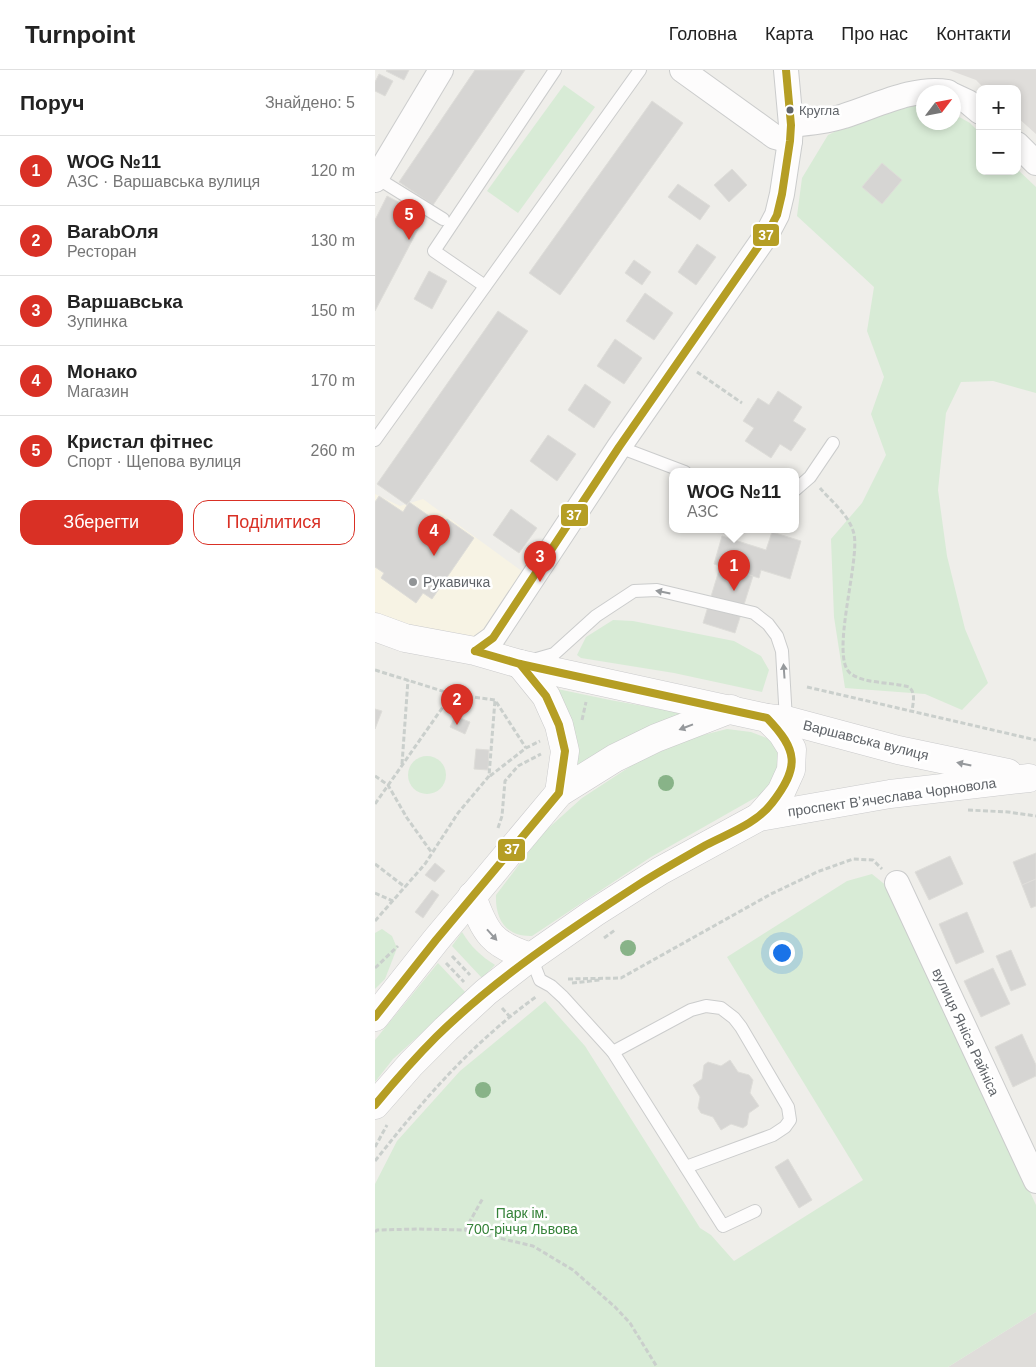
<!DOCTYPE html>
<html lang="uk">
<head>
<meta charset="utf-8">
<style>
	body { margin:0; font-family:Arial,sans-serif; background:#f2f2f2; color:#222 }
	.controls { position:absolute; right:15px; top:15px; display:grid; overflow:hidden; border-radius:10px; box-shadow:0 2px 8px #0003 }
	.controls button { width:45px; height:45px; display:grid; place-items:center; padding:0; border:0; border-bottom:1px solid #e0e0e0; background:#fff; color:#222; font:25px sans-serif }
	.compass { position:absolute; left:541px; top:15px; width:45px; height:45px; border-radius:50%; background:#fff; box-shadow:0 2px 8px #0003; rotate:58deg }
	.you { position:absolute; left:406px; top:882px; width:18px; height:18px; margin:-12px; border:4px solid #fff; border-radius:50%; background:#1a73e8; box-shadow:0 0 0 8px #1a73e833 }
	.badge { display:grid; place-items:center; width:32px; height:32px; border-radius:50%; background:#d93025; color:#fff; font-size:16px; font-weight:700 }
	.pin { position:absolute; translate:-50% -41px; filter:drop-shadow(0 1px 2px #0008) }
	.pin::after { content:''; position:absolute; top:26px; width:18px; height:15px; background:inherit; clip-path:polygon(0 0,100% 0,50% 100%) }
	.popup { position:absolute; left:294px; top:398px; width:130px; height:65px; box-sizing:border-box; display:grid; place-content:center; border-radius:10px; background:#fff; filter:drop-shadow(0 1px 4px #0005); font-size:16px; white-space:nowrap; color:#767676 }
	.popup b { font-size:19px; color:#222 }
	.popup::after { content:''; position:absolute; left:50%; top:100%; margin-left:-10px; border:10px solid transparent; border-top-color:#fff }
	.list { margin:0; padding:0; list-style:none }
	h2 { display:flex; justify-content:space-between; align-items:center; height:65px; margin:0; padding:0 20px; font-size:21px }
	h2 small { font-size:16px; font-weight:400; color:#767676 }
	.list li { display:grid; grid-template-columns:32px 1fr auto; gap:15px; align-items:center; box-sizing:border-box; height:70px; padding:0 20px; border-top:1px solid #e0e0e0 }
	.list b { display:block; font-size:19px; white-space:nowrap }
	.list p { margin:0; font-size:16px; white-space:nowrap; color:#767676 }
	.list em { font-size:16px; font-style:normal; color:#767676 }
	.actions { display:flex; gap:10px; padding:15px 20px }
	.actions a { flex:1; padding:11px 0; border:1px solid #d93025; border-radius:15px; text-align:center; font-size:18px; color:#d93025 }
	.actions .main { background:#d93025; color:#fff }
	.map { position:relative; flex:none; width:661px; height:1297px; overflow:hidden }
	header { display:flex; align-items:center; gap:30px; box-sizing:border-box; height:70px; padding:0 25px; background:#fff; border-bottom:1px solid #e0e0e0 }
	header strong { font-size:24px }
	nav { display:flex; gap:28px; margin-inline-start:auto; font-size:18px }
	main { display:flex }
	aside { flex:1; background:#fff }
	.map>svg:first-child { display:block }
	.commercial { fill:#f7f3e4 }
	.industrial { fill:#dfddda }
	.green { fill:#d8ebd6 }
	.building { fill:#d6d5d3; stroke:#deddd9 }
	.lines { fill:none; stroke-linecap:round; stroke-linejoin:round }
	.service-casing { stroke:#cbcccc; stroke-width:14 }
	.minor-casing { stroke:#cbcccc; stroke-width:26 }
	.secondary-casing { stroke:#cacacb; stroke-width:29 }
	.path { stroke:#cacfcc; stroke-width:3; stroke-dasharray:5 2.5; stroke-linecap:butt }
	.service { stroke:#fdfcfc; stroke-width:12 }
	.minor { stroke:#fdfcfc; stroke-width:24 }
	.secondary { stroke:#fdfcfc; stroke-width:28 }
	.bus-1-casing { stroke:#fff; stroke-width:11 }
	.bus-1 { stroke:#b59e24; stroke-width:8 }
	.tree { fill:#88b388 }
	.oneway { fill:#96999c }
	.bus-dot { fill:#5f6368; stroke:#fff; stroke-width:2 }
	.poi-dot { fill:#919496; stroke:#fff; stroke-width:2 }
	.labels { text-anchor:middle; dominant-baseline:central; stroke-width:5; stroke-linejoin:round; paint-order:stroke }
	.bus-label { font-size:13px; fill:#5f6368; stroke:#fff; text-anchor:start }
	.poi-label { font-size:14px; fill:#5f6368; stroke:#fff; text-anchor:start }
	.street-label { font-size:14px; fill:#5f6368; stroke:#fff }
	.park-label { font-size:14px; fill:#348238; stroke:#fff }
	.line-badge { stroke:#fff; stroke-width:2 }
	.badge-label { font-size:14px; text-anchor:middle; font-weight:bold; fill:#fff }
</style>
</head>
<body>
<header>
<strong>Turnpoint</strong>
<nav><a>Головна</a><a>Карта</a><a>Про нас</a><a>Контакти</a></nav>
</header>
<main>
<aside>
<h2>Поруч<small>Знайдено: 5</small></h2>
<ul class="list">
<li><span class="badge">1</span><div><b>WOG №11</b><p>АЗС · Варшавська вулиця</p></div><em>120 m</em></li>
<li><span class="badge">2</span><div><b>BarabОля</b><p>Ресторан</p></div><em>130 m</em></li>
<li><span class="badge">3</span><div><b>Варшавська</b><p>Зупинка</p></div><em>150 m</em></li>
<li><span class="badge">4</span><div><b>Монако</b><p>Магазин</p></div><em>170 m</em></li>
<li><span class="badge">5</span><div><b>Кристал фітнес</b><p>Спорт · Щепова вулиця</p></div><em>260 m</em></li>
</ul>
<div class="actions"><a class="main">Зберегти</a><a>Поділитися</a></div>
</aside>
<div class="map">
<svg width="661" height="1297" viewBox="0 0 661 1297">
	<rect width="100%" height="100%" fill="#efeeea"/>
	<path class="commercial" d="M0,424L25,436L48,429L152,505L111,558L95,569L0,550Z"/>
	<g class="industrial">
		<path d="M574,0H661V64L642,47V19H610L601,10Z"/>
		<path d="M661,1242V1297H573Z"/>
	</g>
	<g class="green">
		<path d="M189,15L220,37L143,143L112,121Z"/>
		<path d="M548,31V52H578L579,44L595,53L605,63V101H642V99L661,117V323L618,311L586,312L571,343L563,420L572,486L590,559L613,613L587,640L550,624L470,618L459,547L456,469L487,433L511,385L496,344L509,307L492,261L499,217L422,146L427,108L453,65L502,41Z"/>
		<path d="M238,550L258,551L359,571L386,586L394,600L387,622L299,603L206,588L202,585L211,567Z"/>
		<path d="M168,616L235,630L313,644L200,701Z"/>
		<path d="M352,659L376,662L400,671L409,694L392,721L276,787L157,866C131,867 120,849 121,825L168,763L207,728L262,692L316,668Z"/>
		<circle cx="52" cy="705" r="19"/>
		<path d="M497,804L513,817L661,1135V1242L573,1297H0V1114L22,1071L85,1001L170,931L210,976L325,1158L336,1165L359,1191L488,1110L352,887L472,811Z"/>
		<path d="M7,859L17,866L22,878L10,909L0,919V863Z"/>
		<path d="M87,862C96,877 106,886 120,895L107,908L77,876Z"/>
		<path d="M63,893L91,923L18,989L0,1012V970Z"/>
	</g>
	<g class="building">
		<path d="M12,0H34L29,10L11,1Z"/>
		<path d="M100,0H150L58,135L24,112Z"/>
		<path d="M4,4L18,11L10,26L0,21V12Z"/>
		<path d="M277,31L308,53L185,225L154,203Z"/>
		<path d="M507,93L527,110L507,134L487,117Z"/>
		<path d="M357,99L372,115L354,132L339,115Z"/>
		<path d="M303,114L335,136L325,150L293,127Z"/>
		<path d="M12,126L50,146L0,241V150Z"/>
		<path d="M322,174L341,187L321,215L303,202Z"/>
		<path d="M259,190L276,202L267,215L250,203Z"/>
		<path d="M54,201L72,211L57,239L39,229Z"/>
		<path d="M270,223L298,243L279,270L251,251Z"/>
		<path d="M123,241L153,261L32,435L2,414Z"/>
		<path d="M240,269L267,288L249,314L222,296Z"/>
		<path d="M210,314L236,332L219,358L193,340Z"/>
		<path d="M403,321L427,337L418,351L431,359L416,381L405,374L396,388L370,371L379,358L368,351L383,328L394,335Z"/>
		<path d="M173,365L201,384L182,411L155,391Z"/>
		<path d="M4,426L28,442L34,432L67,455L72,449L99,468L57,529L48,523L41,533L6,508L9,503L0,497V432Z"/>
		<path d="M136,439L162,458L144,483L118,465Z"/>
		<path d="M397,462L426,471L415,509L386,500L384,508L339,494L347,466L391,480Z"/>
		<path d="M345,497L378,506L360,563L328,553Z"/>
		<path d="M0,639L7,641L0,659Z"/>
		<path d="M80,646L95,652L90,664L75,657Z"/>
		<path d="M101,679L114,680L113,700L99,699Z"/>
		<path d="M661,783V809L647,815L638,792Z"/>
		<path d="M575,786L588,814L554,830L540,802Z"/>
		<path d="M60,793L70,801L60,812L50,805Z"/>
		<path d="M661,809V836L656,838L647,815Z"/>
		<path d="M57,820L64,825L48,848L40,842Z"/>
		<path d="M592,842L609,882L581,894L564,854Z"/>
		<path d="M636,880L651,915L636,921L621,886Z"/>
		<path d="M618,898L635,934L606,947L589,911Z"/>
		<path d="M647,964L661,995V1006L638,1017L620,977Z"/>
		<path d="M355,990L363,1002L374,1005L378,1010L375,1023L384,1036L374,1043L372,1055L368,1058L356,1054L346,1060L338,1047L326,1043L323,1038L325,1027L318,1015L327,1009L329,995L333,992L346,996Z"/>
		<path d="M413,1089L437,1130L424,1138L400,1097Z"/>
	</g>
	<g class="lines">
		<g class="service-casing">
			<g id="service">
				<path d="M2,108L68,149"/>
				<path d="M110,216L59,181L180,0"/>
				<path d="M0,370L265,0"/>
				<path d="M244,377L310,402"/>
				<path d="M420,420L435,407L458,373"/>
				<path d="M158,590L179,584L221,546L259,521L282,520L379,543L393,554L402,566L407,581L411,650"/>
				<path d="M156,887L165,910L176,916L188,927L238,982L348,1156L380,1141"/>
				<path d="M238,982L316,940L331,936L346,938L359,948L366,957L413,1037L415,1050L410,1057L398,1065L311,1097"/>
			</g>
		</g>
		<g class="minor-casing">
			<g id="minor">
				<path d="M307,0L400,67L415,71"/>
				<path d="M578,25L593,32L605,42"/>
				<path d="M416,55C434,53 452,52 469,46C501,36 539,16 573,22"/>
				<path d="M642,74L661,93"/>
				<path d="M0,110L66,0"/>
				<path d="M100,581L118,568L244,377L392,164L402,145L407,124L415,71L416,55L411,0"/>
				<path d="M522,813L661,1111"/>
			</g>
		</g>
		<g class="secondary-casing">
			<g id="secondary">
				<path d="M0,557L30,568L100,581L145,594L392,648L411,650L523,680L633,703"/>
				<path d="M145,594L171,626L184,655L190,681L184,723"/>
				<path d="M384,747L406,722L416,700L417,679L407,663L392,648"/>
				<path d="M97,826C110,863 117,875 156,887"/>
				<path d="M0,947L61,870L184,723L240,688L281,668L356,639"/>
				<path d="M0,1035L36,994L71,959L111,922L156,887L219,843L285,801L384,747L515,724L654,708"/>
			</g>
		</g>
		<g class="path">
			<path d="M322,302L367,333"/>
			<path d="M445,418C456,431 475,446 479,464C485,491 455,586 475,603C488,614 518,612 534,617C541,623 538,633 537,641"/>
			<path d="M0,600L77,624"/>
			<path d="M432,617L661,670"/>
			<path d="M207,650L211,632"/>
			<path d="M27,694L33,610"/>
			<path d="M0,706L13,715L32,748L57,783"/>
			<path d="M115,706L151,678L165,671"/>
			<path d="M0,734L77,624L120,630L151,678"/>
			<path d="M593,740L633,742L661,746"/>
			<path d="M123,758L127,746L130,711L143,696L166,684"/>
			<path d="M0,794L30,817"/>
			<path d="M0,823L18,831"/>
			<path d="M0,851L50,794L83,743L114,706L120,630"/>
			<path d="M229,868L240,860"/>
			<path d="M77,886L95,905"/>
			<path d="M71,893L89,912"/>
			<path d="M0,898L23,876"/>
			<path d="M193,909L246,908L396,824L442,802L478,789L498,790L507,799"/>
			<path d="M197,913L225,910"/>
			<path d="M127,938L135,947"/>
			<path d="M0,1077L12,1055"/>
			<path d="M0,1091C49,1029 97,973 162,926"/>
			<path d="M90,1160L108,1128"/>
			<path d="M0,1162L2,1160L43,1159L90,1160L158,1176L198,1200L240,1237L255,1253L282,1297"/>
		</g>
		<use href="#service" class="service"/>
		<use href="#minor" class="minor"/>
		<use href="#secondary" class="secondary"/>
		<g class="bus-1-casing">
			<g id="bus-1">
				<path d="M100,581L118,568L244,377L392,164L402,145L407,124L415,71L416,55L411,0"/>
				<path d="M0,947L61,870L184,723L190,681L184,655L171,626L145,594"/>
				<path d="M0,1035C19,1012 39,989 61,967C121,908 192,861 263,815C285,801 308,788 331,775C354,763 381,754 397,733C425,697 423,680 392,648L145,594L100,581"/>
			</g>
		</g>
		<use href="#bus-1" class="bus-1"/>
	</g>
	<g class="tree">
		<circle cx="291" cy="713" r="8"/>
		<circle cx="253" cy="878" r="8"/>
		<circle cx="108" cy="1020" r="8"/>
	</g>
	<defs><path id="oneway-solid" d="M-6-.8H1V-3.2L6.5 0L1 3.2V.8H-6Z" transform="scale(1.25)"/></defs>
	<g class="oneway">
		<use href="#oneway-solid" transform="translate(288 522) rotate(-169)"/>
		<use href="#oneway-solid" transform="translate(409 601) rotate(-94)"/>
		<use href="#oneway-solid" transform="translate(311 657) rotate(159)"/>
		<use href="#oneway-solid" transform="translate(589 694) rotate(-168)"/>
		<use href="#oneway-solid" transform="translate(117 865) rotate(48)"/>
	</g>
	<circle class="bus-dot" cx="415" cy="40" r="4.5"/>
	<circle class="poi-dot" cx="38" cy="512" r="5"/>
	<g class="labels">
		<g class="bus-label">
			<text x="424" y="40">Кругла</text>
		</g>
		<g class="poi-label">
			<text x="48" y="512">Рукавичка</text>
		</g>
		<g class="street-label">
			<text transform="translate(491 670) rotate(14)">Варшавська вулиця</text>
			<text transform="translate(517 727) rotate(-8)">проспект Вʼячеслава Чорновола</text>
			<text transform="translate(591 962) rotate(65)">вулиця Яніса Райніса</text>
		</g>
		<g class="park-label">
			<text x="147" y="1143">Парк ім.<tspan x="147" dy="16">700-річчя Львова</tspan></text>
		</g>
	</g>
	<g class="line-badge">
		<rect x="377" y="153" width="28" height="24" rx="5" fill="#b59e24"/>
		<rect x="185" y="433" width="29" height="24" rx="5" fill="#b59e24"/>
		<rect x="122" y="768" width="29" height="24" rx="5" fill="#b59e24"/>
	</g>
	<g class="badge-label">
		<text x="391" y="170">37</text>
		<text x="199" y="450">37</text>
		<text x="137" y="784">37</text>
	</g>
</svg>
<div class="controls">
<button>+</button>
<button>−</button>
</div>
<svg class="compass" viewBox="-18 -18 36 36"><path d="M0-13l5 13h-10z" fill="#e53935"/><path d="M0 13l5-13h-10z" fill="#767676"/></svg>
<div class="you"></div>
<div class="pin badge" style="left:359px;top:521px">1</div>
<div class="popup"><b>WOG №11</b>АЗС</div>
<div class="pin badge" style="left:82px;top:655px">2</div>
<div class="pin badge" style="left:165px;top:512px">3</div>
<div class="pin badge" style="left:59px;top:486px">4</div>
<div class="pin badge" style="left:34px;top:170px">5</div>
</div>
</main>
</body>
</html>
